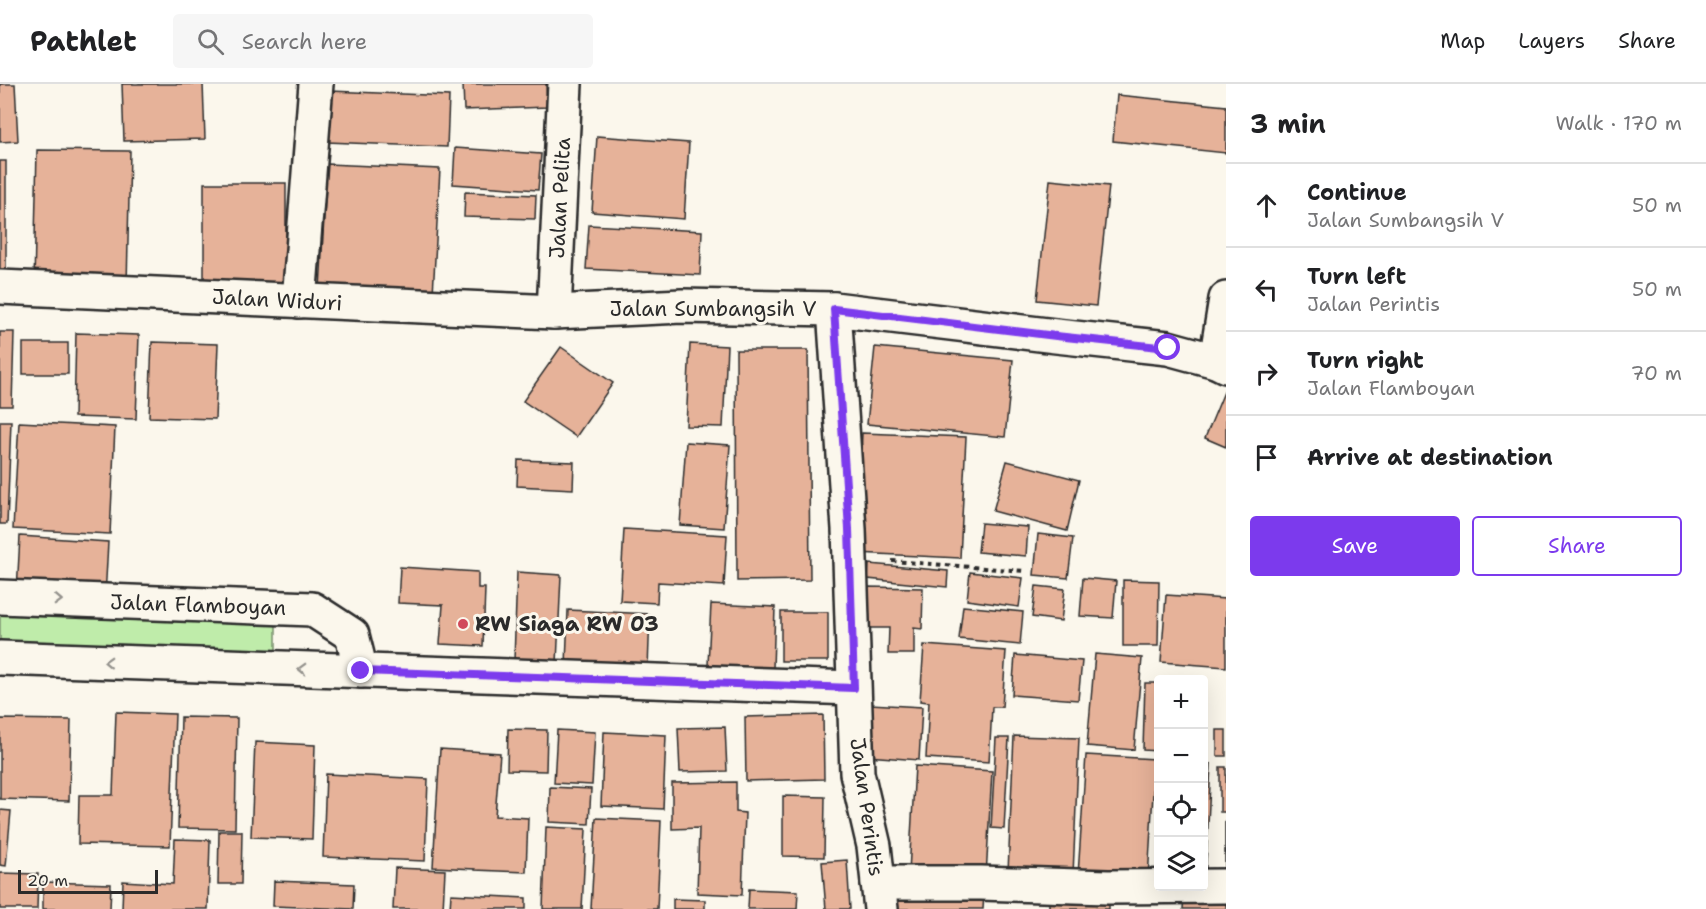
<!DOCTYPE html>
<html lang="en">
<head>
<meta charset="utf-8">
<style>
	body { margin:0; font-family:"Shantell Sans",sans-serif; background:#f6f6f6; color:#202124 }
	.controls { position:absolute; right:18px; bottom:18px; display:grid; overflow:hidden; border-radius:6px; box-shadow:0 6px 24px #0002 }
	.controls button { width:54px; height:54px; display:grid; place-items:center; padding:0; border:0; border-bottom:2px solid #e0e0e0; background:#fff; color:#202124; font:30px sans-serif }
	.scale { position:absolute; left:18px; bottom:15px; width:140px; box-sizing:border-box; padding-left:6px; border:3px solid #2b2b2b; border-top:0; font-size:16px; line-height:21px; white-space:nowrap; color:#2b2b2b; -webkit-text-stroke:4px #fbf7ec; paint-order:stroke }
	.stop { position:absolute; width:18px; height:18px; margin:-14px; border:4px solid #7c3aed; border-radius:50%; background:#fff }
	.stop.end { background:#7c3aed; border-color:#fff; box-shadow:0 2px 6px #0008 }
	.list { margin:0; padding:0; list-style:none }
	h2 { display:flex; justify-content:space-between; align-items:center; height:78px; margin:0; padding:0 24px; font-size:26px }
	h2 small { font-size:20px; font-weight:400; color:#757577 }
	.list li { display:grid; grid-template-columns:39px 1fr auto; gap:18px; align-items:center; box-sizing:border-box; height:84px; padding:0 24px; border-top:2px solid #e0e0e0 }
	.list b { display:block; font-size:22px; white-space:nowrap }
	.list p { margin:0; font-size:20px; white-space:nowrap; color:#757577 }
	.list em { font-size:20px; font-style:normal; color:#757577 }
	.actions { display:flex; gap:12px; padding:18px 24px }
	.actions a { flex:1; padding:14px 0; border:2px solid #7c3aed; border-radius:6px; text-align:center; font-size:21px; color:#7c3aed }
	.actions .main { background:#7c3aed; color:#fff }
	.icon { flex:none; width:33px; height:33px; fill:none; stroke:currentColor; stroke-width:2; stroke-linecap:round; stroke-linejoin:round }
	.map { position:relative; flex:none; width:1226px; height:825px; overflow:hidden }
	header { display:flex; align-items:center; gap:36px; box-sizing:border-box; height:84px; padding:0 30px; background:#fff; border-bottom:2px solid #e0e0e0 }
	header strong { font-size:28px }
	nav { display:flex; gap:33px; margin-inline-start:auto; font-size:21px }
	.search { width:420px; height:54px; background:#f6f6f6; display:flex; align-items:center; gap:15px; box-sizing:border-box; padding:0 21px; border-radius:6px; color:#757577; font-size:22px }
	main { display:flex }
	aside { flex:1; background:#fff }
	.map>svg:first-child { display:block }
	.green { fill:#bfecaa; stroke:#758c6a; stroke-width:1.5 }
	.building { fill:#e6b299; stroke:#2b2b2b; stroke-width:1.5 }
	.lines { fill:none; stroke-linecap:round; stroke-linejoin:round }
	.minor-casing { stroke:#2b2b2b; stroke-width:38 }
	.path { stroke:#2b2b2b; stroke-width:4; stroke-dasharray:4.5 4.5; stroke-linecap:butt }
	.minor { stroke:#fbf7ec; stroke-width:33 }
	.oneway { stroke:#93918c }
	.route { stroke:#7c3aed; stroke-width:8 }
	.poi-dot { fill:#d1495b; stroke:#fbf7ec; stroke-width:2 }
	.labels { text-anchor:middle; dominant-baseline:central; stroke-width:6; stroke-linejoin:round; paint-order:stroke }
	.street-label { font-size:21px; fill:#2b2b2b; stroke:#fbf7ec }
	.poi-label { font-size:21px; font-weight:bold; fill:#2b2b2b; stroke:#fbf7ec; text-anchor:start }
</style>
</head>
<body>
<header>
<strong>Pathlet</strong>
<div class="search"><svg class="icon" aria-label="search" viewBox="0 0 24 24"><circle cx="10" cy="10" r="6"/><path d="M15 15l6 6"/></svg>Search here</div>
<nav><a>Map</a><a>Layers</a><a>Share</a></nav>
</header>
<main>
<div class="map">
<svg width="1226" height="825" viewBox="0 0 1226 825">
	<rect width="100%" height="100%" fill="#fbf7ec"/>
	<filter id="ink" filterUnits="userSpaceOnUse"><feTurbulence type="fractalNoise" baseFrequency=".0167" numOctaves="2"/><feDisplacementMap in="SourceGraphic" scale="12" xChannelSelector="R" yChannelSelector="G"/><feConvolveMatrix kernelMatrix="1 2 1 2 8 2 1 2 1" color-interpolation-filters="sRGB"/></filter>
	<g filter="url(#ink)">
		<path class="green" d="M0,513L276,538V570L0,574Z"/>
		<g class="building">
			<path d="M0,0H15L18,57L0,58Z"/>
			<path d="M122,0H203L205,55L124,57Z"/>
			<path d="M463,0H546L547,23L464,26Z"/>
			<path d="M330,7L449,12L447,63L327,58Z"/>
			<path d="M1117,11L1226,22V69L1113,57Z"/>
			<path d="M597,52L689,59L684,135L592,128Z"/>
			<path d="M455,64L541,70L538,106L453,100Z"/>
			<path d="M37,66L130,67L127,201L34,200Z"/>
			<rect x="0" y="77" width="6" height="118"/>
			<path d="M327,80L440,85L433,210L320,205Z"/>
			<path d="M1050,96L1109,102L1096,222L1037,216Z"/>
			<path d="M204,99H286V205L204,206Z"/>
			<path d="M465,108L536,111L535,135L464,133Z"/>
			<path d="M589,141L702,147L700,191L586,185Z"/>
			<path d="M0,248H14L12,322H0Z"/>
			<path d="M76,249L139,251L136,335L74,333Z"/>
			<path d="M152,258L218,260L215,335L149,333Z"/>
			<rect x="23" y="259" width="45" height="31"/>
			<path d="M690,260L727,262L723,343L686,342Z"/>
			<path d="M561,263L613,299L576,353L523,317Z"/>
			<path d="M875,263L1013,276L1005,353L867,340Z"/>
			<path d="M736,266H808L810,496L737,497Z"/>
			<path d="M1224,308L1226,309V363L1205,354Z"/>
			<path d="M0,337H11L7,440H0Z"/>
			<path d="M19,338L115,343L110,450L13,445Z"/>
			<path d="M862,349L966,353L960,474L857,469Z"/>
			<path d="M686,358L730,361L724,444L680,441Z"/>
			<path d="M518,376L574,378L573,405L517,402Z"/>
			<path d="M1007,377L1079,396L1067,447L993,427Z"/>
			<path d="M981,439L1028,443L1026,472L978,468Z"/>
			<path d="M624,445L727,451L724,502L658,498L657,519L620,517Z"/>
			<path d="M1038,450L1073,454L1068,494L1034,491Z"/>
			<path d="M20,452L108,458L105,513L17,508Z"/>
			<path d="M869,480L948,487L947,503L868,495Z"/>
			<path d="M400,483L478,488V504H485L483,562L440,560L443,521L398,519Z"/>
			<path d="M517,488L561,491L557,579L514,577Z"/>
			<path d="M970,488L1023,494L1019,523L967,516Z"/>
			<path d="M1083,494L1116,497L1113,534L1080,532Z"/>
			<path d="M1123,496L1159,497L1158,562H1123Z"/>
			<path d="M1036,502L1065,505L1061,537L1032,533Z"/>
			<path d="M866,503L923,504L922,545L914,544V570H888L889,544H866Z"/>
			<path d="M1166,511L1226,515V583L1161,578Z"/>
			<path d="M711,520L775,523L773,584L708,581Z"/>
			<path d="M963,522L1023,528L1020,561L959,555Z"/>
			<path d="M568,526L650,530L648,584L566,582Z"/>
			<rect x="781" y="528" width="47" height="49"/>
			<path d="M924,561L1006,567L1002,623H992L989,678L926,674L929,618L920,617Z"/>
			<path d="M1095,570L1142,574L1134,666L1087,662Z"/>
			<path d="M1015,571L1082,577L1078,616L1012,611Z"/>
			<path d="M1145,599H1158V667L1143,666Z"/>
			<path d="M870,620L922,623L919,676L867,672Z"/>
			<path d="M116,628L175,630L170,762L78,760L79,711H113Z"/>
			<path d="M823,631L824,695L746,697L745,633Z"/>
			<path d="M181,633L237,634L235,745L178,744Z"/>
			<path d="M0,635L71,636L69,717L0,715Z"/>
			<path d="M725,643L727,687L680,688L678,644Z"/>
			<path d="M508,645L547,646L546,687L507,686Z"/>
			<path d="M557,646L595,648L592,701L554,699Z"/>
			<rect x="1217" y="646" width="9" height="26"/>
			<path d="M604,648L666,651L663,725L601,722Z"/>
			<path d="M1014,652L1079,654L1073,790L1008,788Z"/>
			<path d="M996,654H1009L1004,745L991,744Z"/>
			<path d="M255,658L315,661L312,755L251,753Z"/>
			<path d="M440,665L500,669L495,732L528,734L526,788L475,786V785L433,783Z"/>
			<path d="M1086,671L1155,675L1148,795L1078,791Z"/>
			<path d="M1204,679L1211,680L1205,800L1204,799Z"/>
			<path d="M915,682L992,687L986,792L909,788Z"/>
			<rect x="1220" y="683" width="6" height="45"/>
			<path d="M326,690L428,695L425,777L323,773Z"/>
			<path d="M736,698V728L745,729L742,811L697,809L699,744L672,745V699Z"/>
			<path d="M550,703L591,705L589,740L549,738Z"/>
			<path d="M783,712L825,713L824,773L783,772Z"/>
			<path d="M0,726L11,727L6,782L0,781Z"/>
			<path d="M596,734L661,737L657,825H591Z"/>
			<rect x="1225" y="738" width="1" height="48"/>
			<path d="M546,743L586,745L582,825H543Z"/>
			<path d="M219,747H242L241,800H218Z"/>
			<path d="M175,755L210,756L208,825H122L123,797L173,800Z"/>
			<path d="M847,776L850,825H826L822,778Z"/>
			<path d="M395,784L445,786L443,825H393Z"/>
			<path d="M0,789L38,790L37,825H0Z"/>
			<path d="M274,797L354,800L353,825L273,822Z"/>
			<path d="M43,798L111,800L110,825H43Z"/>
			<path d="M749,805L798,807L797,825H748Z"/>
			<path d="M898,806L984,809L983,825H897Z"/>
			<path d="M451,810L526,814V825H450Z"/>
			<path d="M1049,811L1109,814V825H1049Z"/>
			<path d="M1184,812L1226,816V825H1183Z"/>
			<path d="M673,815L705,816V825H673Z"/>
		</g>
		<g class="lines">
			<g class="minor-casing">
				<g id="minor">
					<path d="M0,203L554,228L682,222L834,225L1056,252L1168,264L1216,277L1226,282"/>
					<path d="M299,217L316,0"/>
					<path d="M834,225L849,445L857,689L874,762L881,825"/>
					<path d="M554,228L565,0"/>
					<path d="M1216,277L1226,215"/>
					<path d="M0,513L312,525L352,551L361,587"/>
					<path d="M0,574L853,604"/>
					<path d="M878,799H981L1108,803L1226,802"/>
				</g>
			</g>
			<path class="path" d="M892,477L1024,487"/>
			<use href="#minor" class="minor"/>
		</g>
		<defs><path id="oneway-chevron" d="M-2-3.5L2.5 0L-2 3.5" fill="none" stroke-width="1.6" stroke-linecap="round" stroke-linejoin="round" transform="scale(1.5)"/></defs>
		<g class="oneway">
			<use href="#oneway-chevron" transform="translate(58 516) rotate(2)"/>
			<use href="#oneway-chevron" transform="translate(108 578) rotate(-178)"/>
			<use href="#oneway-chevron" transform="translate(302 585) rotate(-178)"/>
		</g>
	</g>
	<g class="lines" filter="url(#ink)">
		<path class="route" d="M361,587L854,604L849,445L834,225L1056,252L1168,264"/>
	</g>
	<circle class="poi-dot" cx="463" cy="540" r="6"/>
	<g class="labels">
		<g class="street-label">
			<text transform="translate(560 114) rotate(-87)">Jalan Pelita</text>
			<text transform="translate(277 216) rotate(3)">Jalan Widuri</text>
			<text x="713" y="225">Jalan Sumbangsih V</text>
			<text transform="translate(198 521) rotate(2)">Jalan Flamboyan</text>
			<text transform="translate(867 723) rotate(82)">Jalan Perintis</text>
		</g>
		<g class="poi-label">
			<text x="475" y="540">RW Siaga RW 03</text>
		</g>
	</g>
</svg>
<div class="controls">
<button>+</button>
<button>−</button>
<button><svg class="icon" aria-label="locate" viewBox="0 0 24 24"><circle cx="12" cy="12" r="6"/><path d="M12 2v4M12 18v4M2 12h4M18 12h4"/></svg></button>
<button><svg class="icon" aria-label="layers" viewBox="0 0 24 24"><path d="M12 4l9 5-9 5-9-5zM3 14l9 5 9-5"/></svg></button>
</div>
<div class="scale">20 m</div>
<div class="stop" style="left:1168px;top:264px"></div>
<div class="stop end" style="left:361px;top:587px"></div>
</div>
<aside>
<h2>3 min<small>Walk · 170 m</small></h2>
<ul class="list">
<li><svg class="icon" aria-label="ahead" viewBox="0 0 24 24"><path d="M12 20V5M6 11l6-6 6 6"/></svg><div><b>Continue</b><p>Jalan Sumbangsih V</p></div><em>50 m</em></li>
<li><svg class="icon" aria-label="left" viewBox="0 0 24 24"><path d="M17 20v-9H6M10 6l-5 5 5 5"/></svg><div><b>Turn left</b><p>Jalan Perintis</p></div><em>50 m</em></li>
<li><svg class="icon" aria-label="right" viewBox="0 0 24 24"><path d="M7 20v-9h11M14 6l5 5-5 5"/></svg><div><b>Turn right</b><p>Jalan Flamboyan</p></div><em>70 m</em></li>
<li><svg class="icon" aria-label="arrive" viewBox="0 0 24 24"><path d="M6 21V4h12l-3 4 3 4H6"/></svg><div><b>Arrive at destination</b></div></li>
</ul>
<div class="actions"><a class="main">Save</a><a>Share</a></div>
</aside>
</main>
</body>
</html>
